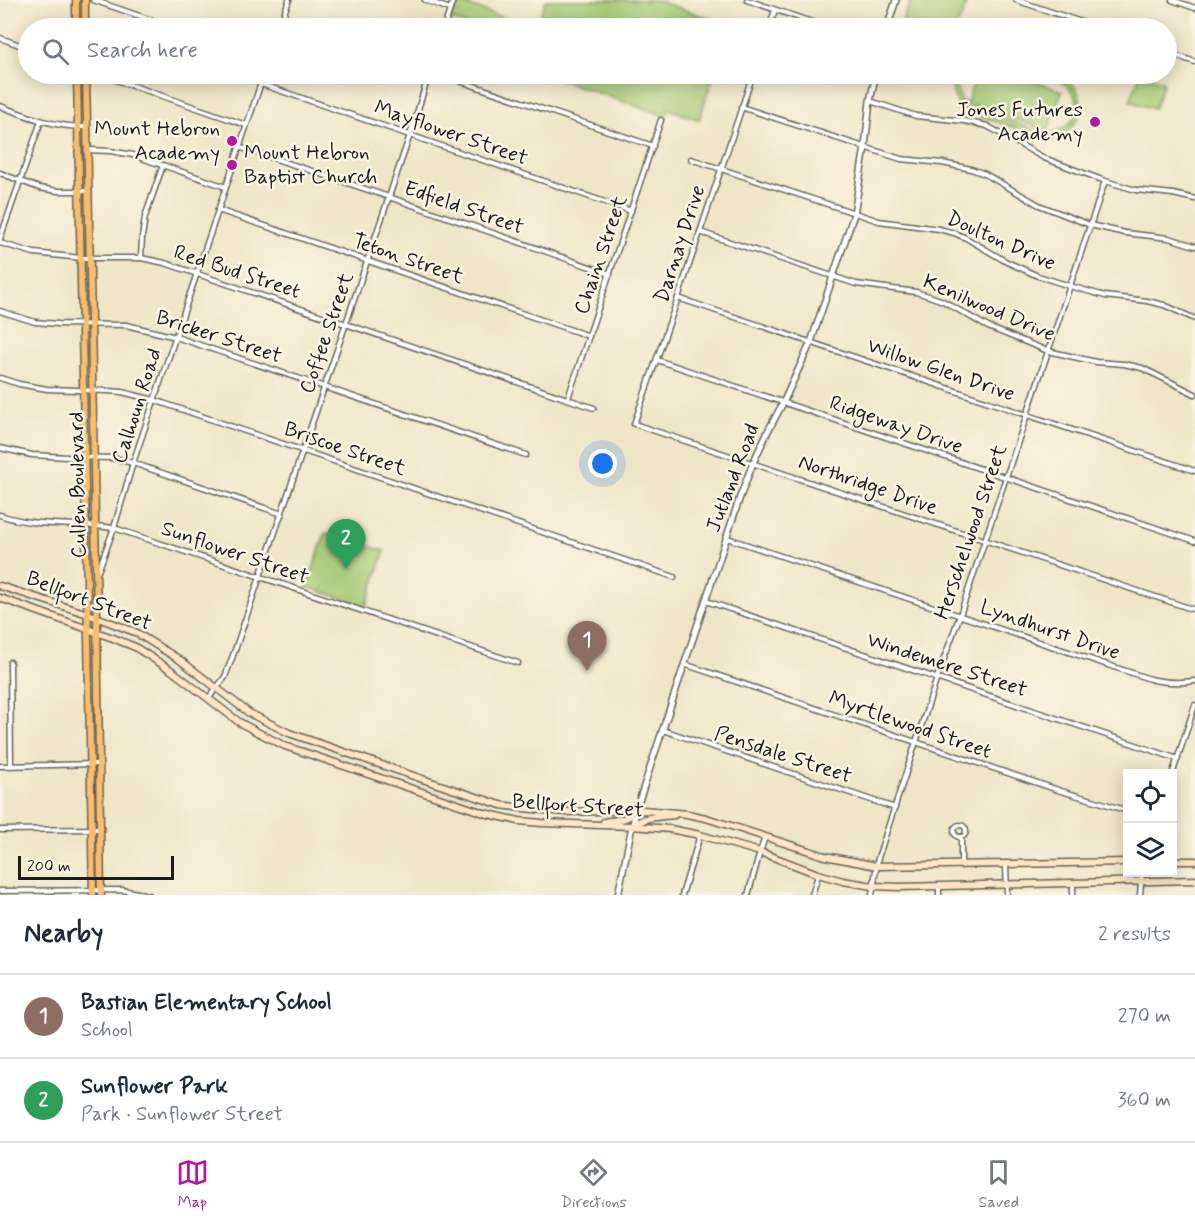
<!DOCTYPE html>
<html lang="en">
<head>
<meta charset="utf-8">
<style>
	body { margin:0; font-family:Mynerve,sans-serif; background:#f6f6f7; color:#1f2937 }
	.controls { position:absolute; right:18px; bottom:18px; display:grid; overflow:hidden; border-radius:0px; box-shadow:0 3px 15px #0003 }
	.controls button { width:54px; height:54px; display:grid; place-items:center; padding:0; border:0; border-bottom:2px solid #e0e1e3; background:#fff; color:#1f2937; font:30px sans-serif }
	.scale { position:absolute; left:18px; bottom:15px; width:156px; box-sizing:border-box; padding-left:6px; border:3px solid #1c1c1c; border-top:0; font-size:16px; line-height:21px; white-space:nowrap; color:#1c1c1c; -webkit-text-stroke:4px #fcf5e5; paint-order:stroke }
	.you { position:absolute; left:603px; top:464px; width:21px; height:21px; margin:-15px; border:4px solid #fff; border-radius:50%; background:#1a73e8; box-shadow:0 0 0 9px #1a73e833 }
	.badge { display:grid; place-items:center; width:39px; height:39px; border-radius:50%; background:#b5179e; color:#fff; font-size:20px; font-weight:700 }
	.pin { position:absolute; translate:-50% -50px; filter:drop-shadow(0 2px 3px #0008) }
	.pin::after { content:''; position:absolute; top:32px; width:21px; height:18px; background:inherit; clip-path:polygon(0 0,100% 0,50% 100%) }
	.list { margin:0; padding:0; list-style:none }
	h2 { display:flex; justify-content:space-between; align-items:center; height:78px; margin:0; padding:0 24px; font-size:26px }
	h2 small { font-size:20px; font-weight:400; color:#747a83 }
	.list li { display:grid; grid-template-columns:39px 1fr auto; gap:18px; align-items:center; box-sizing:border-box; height:84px; padding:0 24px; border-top:2px solid #e0e1e3 }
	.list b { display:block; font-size:22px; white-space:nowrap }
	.list p { margin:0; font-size:20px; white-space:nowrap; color:#747a83 }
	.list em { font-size:20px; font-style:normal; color:#747a83 }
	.icon { flex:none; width:33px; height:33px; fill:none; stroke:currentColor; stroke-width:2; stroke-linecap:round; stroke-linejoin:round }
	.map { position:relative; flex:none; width:1195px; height:895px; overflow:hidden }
	.search { position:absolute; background:#fff; box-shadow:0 3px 15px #0003; left:18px; right:18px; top:18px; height:66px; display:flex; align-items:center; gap:15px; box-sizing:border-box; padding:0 21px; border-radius:33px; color:#747a83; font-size:22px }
	.sheet { height:246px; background:#fff }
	nav { display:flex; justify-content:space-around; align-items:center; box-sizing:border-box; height:84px; border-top:2px solid #e0e1e3; background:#fff; font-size:16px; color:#747a83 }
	nav a { display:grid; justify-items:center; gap:3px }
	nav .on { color:#b5179e }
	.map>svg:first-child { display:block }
	.green { fill:#a4c973; stroke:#607248; stroke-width:1.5 }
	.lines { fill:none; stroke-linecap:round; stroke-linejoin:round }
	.minor-casing { stroke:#666358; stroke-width:7 }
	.tertiary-casing { stroke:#666358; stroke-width:8 }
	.secondary-casing { stroke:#666358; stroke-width:9 }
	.primary-casing { stroke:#666358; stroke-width:9 }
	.minor { stroke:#fff; stroke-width:4 }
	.tertiary { stroke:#fff; stroke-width:5 }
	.secondary { stroke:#fde5c5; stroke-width:6 }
	.primary { stroke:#f9be6d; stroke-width:6 }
	.poi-dot { fill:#b5179e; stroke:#fcf5e5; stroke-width:2 }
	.labels { text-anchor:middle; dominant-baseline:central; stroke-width:5; stroke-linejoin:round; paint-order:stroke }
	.poi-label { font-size:21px; fill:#1c1c1c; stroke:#fcf5e5; text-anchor:end }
	.street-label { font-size:21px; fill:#1c1c1c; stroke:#fcf5e5 }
</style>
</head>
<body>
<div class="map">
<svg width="1195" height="895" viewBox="0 0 1195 895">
	<rect width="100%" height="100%" fill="#fcf5e5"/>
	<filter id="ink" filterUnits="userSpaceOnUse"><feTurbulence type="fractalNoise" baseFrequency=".0167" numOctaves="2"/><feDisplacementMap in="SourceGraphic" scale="12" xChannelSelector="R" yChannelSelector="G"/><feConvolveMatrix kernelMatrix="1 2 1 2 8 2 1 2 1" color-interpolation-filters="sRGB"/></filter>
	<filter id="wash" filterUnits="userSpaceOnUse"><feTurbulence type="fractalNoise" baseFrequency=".008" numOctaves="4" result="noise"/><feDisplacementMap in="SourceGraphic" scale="24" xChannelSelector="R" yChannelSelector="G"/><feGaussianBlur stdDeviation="1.35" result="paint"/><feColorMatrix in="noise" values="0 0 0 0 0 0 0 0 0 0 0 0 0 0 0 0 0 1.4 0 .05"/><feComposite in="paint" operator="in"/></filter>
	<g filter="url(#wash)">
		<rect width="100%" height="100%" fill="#efe6c8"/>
		<g class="green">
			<path d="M546,0H656L729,25L728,28H535Z"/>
			<path d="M911,0H966C965,12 962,20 954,28H903L900,26Z"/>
			<path d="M458,2L534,28H476L452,20Z"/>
			<path d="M543,74H714L699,120L669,109L665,116Z"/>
			<path d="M953,74H958C954,87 958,98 969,106L1040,132C1069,137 1089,108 1068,87C1060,79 1047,77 1037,74C1047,73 1056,74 1065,79C1091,94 1083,128 1056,137L1055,142L956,108L958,103C951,93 950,84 953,74Z"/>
			<path d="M977,74H1013L1062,91L1048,131L967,102Z"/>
			<path d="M1140,74L1164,82L1154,109L1130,101Z"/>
			<path d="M325,533L385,551L366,606L307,587Z"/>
		</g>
	</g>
	<g filter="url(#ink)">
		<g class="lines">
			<g class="minor-casing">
				<g id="minor">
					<path d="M93,0L175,28"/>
					<path d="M425,0L450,9"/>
					<path d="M747,0L829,28"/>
					<path d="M1016,0L1099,28"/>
					<path d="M1172,0L1195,8"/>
					<path d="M282,21L304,28"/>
					<path d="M279,28L289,0"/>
					<path d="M444,28L453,0"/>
					<path d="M769,28L775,10"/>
					<path d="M0,38L28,48"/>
					<path d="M1166,52L1195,62"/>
					<path d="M99,74L246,125"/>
					<path d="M439,74L653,146"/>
					<path d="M753,74L678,298L634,424L1195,610"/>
					<path d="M261,84L631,211"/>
					<path d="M870,101L916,116L964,121L987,126L1044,158L1105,181L1136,190L1173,194L1195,199"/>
					<path d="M0,106C29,117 55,127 86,127"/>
					<path d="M741,107L901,159L942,163L971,169L985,174L1039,205L1090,225L1125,233L1169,238L1195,246"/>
					<path d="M239,147C364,187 487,231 610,274"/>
					<path d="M88,150L110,151L133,155L226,187"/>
					<path d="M691,159L879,221L939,229L954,233L966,238L1007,262L1038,276L1070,286L1105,296L1147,301L1164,305L1195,319"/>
					<path d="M0,173L39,188L58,191H88"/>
					<path d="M218,210L589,336"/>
					<path d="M700,232L856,284L916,292L929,296L943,301L988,327L1048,351L1096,362L1124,364L1142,368L1195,394"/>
					<path d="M0,239L41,121"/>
					<path d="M0,243L34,253L81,258H141L165,263L594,408"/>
					<path d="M141,258L142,237L145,217L163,165"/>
					<path d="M678,298L1195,471"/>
					<path d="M0,311L35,322L58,324L126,325L176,337L526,455"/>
					<path d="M657,360L1195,541"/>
					<path d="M0,378L19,384L47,389L108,391L122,392L154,400L674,577"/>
					<path d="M568,398L661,120"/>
					<path d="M0,448L32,455L67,457L113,458L133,463L282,514"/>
					<path d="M0,515C37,528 76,522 114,528L518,663"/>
					<path d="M727,538L1150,679C1166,683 1179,683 1195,681"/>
					<path d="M97,574L114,528L133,463L264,74"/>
					<path d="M706,601L1178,759"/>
					<path d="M10,662L11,765"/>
					<path d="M684,664L1061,791L1096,801L1128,811"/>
					<path d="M208,699L225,677L235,650L410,135L429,74"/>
					<path d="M663,730L895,808"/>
					<path d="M0,766L100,764"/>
					<path d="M1172,775L1195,705"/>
					<circle cx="960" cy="831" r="6"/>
					<path d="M0,830L101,829"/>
					<path d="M961,837V866"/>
					<path d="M1006,865L1007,895"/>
					<path d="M1073,883V895"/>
					<path d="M939,887V895"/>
					<path d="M0,891L122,890L149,895"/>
					<path d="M682,895L700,835"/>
					<path d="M748,895L760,852L765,837"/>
					<path d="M812,895L818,875"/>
					<path d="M872,895L878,858L937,678L960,615L1105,181"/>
					<path d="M1140,895L1142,872"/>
				</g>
			</g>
			<g class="tertiary-casing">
				<g id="tertiary">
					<path d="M887,28L896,0"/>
					<path d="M618,895L631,831L639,801L740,497L753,463L768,431L783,403L811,342L854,214L865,147L870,101L876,74"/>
				</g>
			</g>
			<g class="secondary-casing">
				<g id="secondary">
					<path d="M0,586L88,614L135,632L180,660L249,713L289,733L431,782L501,805L522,808L566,812L644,810L687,814L706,818L825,856L877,866L1128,862"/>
					<path d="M0,598L113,638L135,647L171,670L239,722L259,733L285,746L484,813L519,821L542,823L632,826L670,829L700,835L760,852L818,874L843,881L873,886L900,887L1195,880"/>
					<path d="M604,822C615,820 630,820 636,810"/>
					<path d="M633,825C646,816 659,817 674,815"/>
					<path d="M1172,861H1195"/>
				</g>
			</g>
			<g class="primary-casing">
				<g id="primary">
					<path d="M76,0V28"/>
					<path d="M85,0V28"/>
					<path d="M77,74L93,895"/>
					<path d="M86,74L97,617L101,895"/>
				</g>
			</g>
			<use href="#minor" class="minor"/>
			<use href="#tertiary" class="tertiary"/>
			<use href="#secondary" class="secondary"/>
			<use href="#primary" class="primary"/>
		</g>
	</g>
	<g class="poi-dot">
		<circle cx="1095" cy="122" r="6"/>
		<circle cx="232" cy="141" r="6"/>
		<circle cx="232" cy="165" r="6"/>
	</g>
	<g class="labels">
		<g class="poi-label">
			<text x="1083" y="110">Jones Futures<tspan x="1083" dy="24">Academy</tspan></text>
			<text x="220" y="129">Mount Hebron<tspan x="220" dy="24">Academy</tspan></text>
			<text x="244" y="153" text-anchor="start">Mount Hebron<tspan x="244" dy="24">Baptist Church</tspan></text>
		</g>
		<g class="street-label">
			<text transform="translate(451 133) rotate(19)">Mayflower Street</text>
			<text transform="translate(464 208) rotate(19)">Edfield Street</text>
			<text transform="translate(1001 241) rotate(24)">Doulton Drive</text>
			<text transform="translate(680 244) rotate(-72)">Darnay Drive</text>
			<text transform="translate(601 255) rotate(-71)">Chain Street</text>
			<text transform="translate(408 259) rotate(19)">Teton Street</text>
			<text transform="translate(237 272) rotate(18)">Red Bud Street</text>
			<text transform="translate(989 308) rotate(23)">Kenilwood Drive</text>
			<text transform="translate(327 333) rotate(-71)">Coffee Street</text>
			<text transform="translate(219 337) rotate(18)">Bricker Street</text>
			<text transform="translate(941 370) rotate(19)">Willow Glen Drive</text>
			<text transform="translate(137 406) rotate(-72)">Calhoun Road</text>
			<text transform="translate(896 425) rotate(19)">Ridgeway Drive</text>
			<text transform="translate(345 449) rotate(19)">Briscoe Street</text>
			<text transform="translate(733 478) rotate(-69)">Jutland Road</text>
			<text transform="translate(78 485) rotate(-91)">Cullen Boulevard</text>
			<text transform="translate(868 485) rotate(19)">Northridge Drive</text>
			<text transform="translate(971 532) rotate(-71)">Herschelwood Street</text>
			<text transform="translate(235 553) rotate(19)">Sunflower Street</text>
			<text transform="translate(89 601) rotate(21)">Bellfort Street</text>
			<text transform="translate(1050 630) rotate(19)">Lyndhurst Drive</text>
			<text transform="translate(947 665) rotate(18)">Windemere Street</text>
			<text transform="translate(910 725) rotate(19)">Myrtlewood Street</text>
			<text transform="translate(783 755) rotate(18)">Pensdale Street</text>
			<text transform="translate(578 806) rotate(4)">Bellfort Street</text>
		</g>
	</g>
</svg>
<div class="controls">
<button><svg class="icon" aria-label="locate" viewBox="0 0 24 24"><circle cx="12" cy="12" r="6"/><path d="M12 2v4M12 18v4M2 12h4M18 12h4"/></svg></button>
<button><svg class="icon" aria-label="layers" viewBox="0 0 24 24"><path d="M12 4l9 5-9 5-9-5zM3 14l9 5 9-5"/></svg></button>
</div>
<div class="scale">200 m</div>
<div class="you"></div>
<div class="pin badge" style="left:587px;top:671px;background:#8d6e63">1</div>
<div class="pin badge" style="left:346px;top:569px;background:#2e9e5b">2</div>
<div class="search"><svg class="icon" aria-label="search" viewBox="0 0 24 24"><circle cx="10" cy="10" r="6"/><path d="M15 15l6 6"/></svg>Search here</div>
</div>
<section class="sheet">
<h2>Nearby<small>2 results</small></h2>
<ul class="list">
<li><span class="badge" style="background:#8d6e63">1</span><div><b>Bastian Elementary School</b><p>School</p></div><em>270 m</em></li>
<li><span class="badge" style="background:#2e9e5b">2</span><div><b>Sunflower Park</b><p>Park · Sunflower Street</p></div><em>360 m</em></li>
</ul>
</section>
<nav>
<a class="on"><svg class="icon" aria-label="map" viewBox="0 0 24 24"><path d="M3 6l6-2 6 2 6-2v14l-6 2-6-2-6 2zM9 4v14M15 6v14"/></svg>Map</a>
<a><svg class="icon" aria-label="directions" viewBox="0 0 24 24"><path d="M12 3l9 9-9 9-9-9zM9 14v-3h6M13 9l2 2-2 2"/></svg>Directions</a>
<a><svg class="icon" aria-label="saved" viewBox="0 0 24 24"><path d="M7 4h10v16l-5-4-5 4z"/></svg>Saved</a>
</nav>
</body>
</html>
